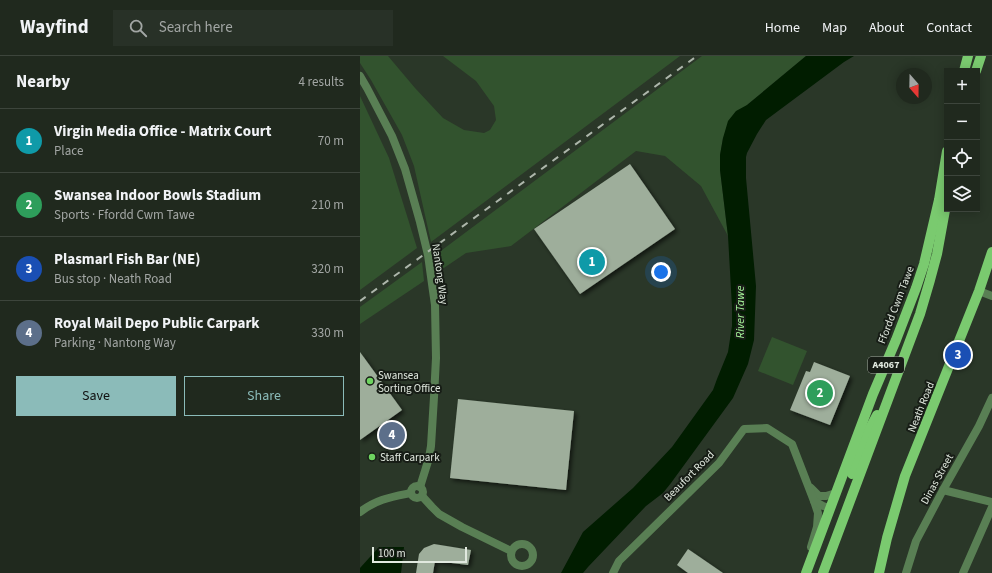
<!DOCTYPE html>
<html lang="en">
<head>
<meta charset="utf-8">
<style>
	body { margin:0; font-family:"Source Sans 3",sans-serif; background:#283127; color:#f1f3f6 }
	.controls { position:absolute; right:12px; top:12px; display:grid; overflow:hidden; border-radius:0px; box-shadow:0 2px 10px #0003 }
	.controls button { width:36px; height:36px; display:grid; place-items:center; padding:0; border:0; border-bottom:1px solid #3d453c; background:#20291e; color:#f1f3f6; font:20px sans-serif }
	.compass { position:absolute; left:536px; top:12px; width:36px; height:36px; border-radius:50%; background:#20291e; box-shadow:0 2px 10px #0003; rotate:160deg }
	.scale { position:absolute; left:12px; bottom:10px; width:95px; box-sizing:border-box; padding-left:4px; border:2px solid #e1e9df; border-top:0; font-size:11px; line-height:14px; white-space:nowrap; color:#e1e9df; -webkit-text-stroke:3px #171d16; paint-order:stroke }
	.you { position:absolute; left:301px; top:216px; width:14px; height:14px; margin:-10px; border:3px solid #fff; border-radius:50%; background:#1a73e8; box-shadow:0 0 0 6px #1a73e833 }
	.badge { display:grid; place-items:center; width:26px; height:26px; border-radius:50%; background:#8bbbb9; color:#fff; font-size:13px; font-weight:700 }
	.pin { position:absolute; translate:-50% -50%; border:2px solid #fff; box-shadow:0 1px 4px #0006 }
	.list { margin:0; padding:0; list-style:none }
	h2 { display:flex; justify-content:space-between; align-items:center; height:52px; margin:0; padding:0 16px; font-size:17px }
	h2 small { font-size:13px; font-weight:400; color:#a2a6a4 }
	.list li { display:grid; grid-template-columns:26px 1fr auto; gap:12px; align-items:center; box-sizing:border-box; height:64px; padding:0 16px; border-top:1px solid #3d453c }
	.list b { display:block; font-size:15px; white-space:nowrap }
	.list p { margin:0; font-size:13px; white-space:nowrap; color:#a2a6a4 }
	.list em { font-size:13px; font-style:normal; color:#a2a6a4 }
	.actions { display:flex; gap:8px; padding:12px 16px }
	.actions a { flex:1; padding:9px 0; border:1px solid #8bbbb9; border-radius:0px; text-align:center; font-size:14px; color:#8bbbb9 }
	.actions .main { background:#8bbbb9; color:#111 }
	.icon { flex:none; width:22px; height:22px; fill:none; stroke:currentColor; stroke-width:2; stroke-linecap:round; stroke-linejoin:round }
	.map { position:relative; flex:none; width:632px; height:517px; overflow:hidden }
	header { display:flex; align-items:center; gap:24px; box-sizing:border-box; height:56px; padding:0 20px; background:#20291e; border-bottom:1px solid #3d453c }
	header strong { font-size:19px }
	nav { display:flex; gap:22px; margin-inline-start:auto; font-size:14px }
	.search { width:280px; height:36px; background:#283127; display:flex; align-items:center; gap:10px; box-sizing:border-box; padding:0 14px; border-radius:0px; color:#a2a6a4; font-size:15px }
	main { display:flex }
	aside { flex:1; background:#20291e }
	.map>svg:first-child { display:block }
	.green { fill:#32532e }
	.water { fill:#011d00 }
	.building { fill:#9eae9b; filter:url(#shadow) }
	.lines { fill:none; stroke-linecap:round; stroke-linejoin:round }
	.minor { stroke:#597f54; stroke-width:8 }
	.major { stroke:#7aca6f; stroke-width:10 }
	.rail { stroke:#adb6ab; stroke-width:2; stroke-dasharray:7 7; stroke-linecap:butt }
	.poi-dot { fill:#6ed360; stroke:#171d16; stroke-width:1.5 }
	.labels { text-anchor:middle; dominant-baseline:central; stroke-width:4; stroke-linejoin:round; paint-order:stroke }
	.shield { fill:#171d16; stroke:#a4aca3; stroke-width:1 }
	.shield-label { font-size:10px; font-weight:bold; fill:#e1e9df }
	.street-label { font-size:11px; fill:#e1e9df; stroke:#171d16 }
	.poi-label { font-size:11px; fill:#e1e9df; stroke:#171d16; text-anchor:start }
	.water-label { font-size:12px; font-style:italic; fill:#a5f499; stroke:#171d16 }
</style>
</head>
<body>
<header>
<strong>Wayfind</strong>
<div class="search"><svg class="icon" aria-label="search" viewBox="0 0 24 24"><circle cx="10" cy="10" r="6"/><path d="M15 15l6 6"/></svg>Search here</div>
<nav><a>Home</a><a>Map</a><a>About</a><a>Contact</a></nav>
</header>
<main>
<aside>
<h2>Nearby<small>4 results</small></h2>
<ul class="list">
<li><span class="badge" style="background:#0f9aa8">1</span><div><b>Virgin Media Office - Matrix Court</b><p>Place</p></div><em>70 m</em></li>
<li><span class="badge" style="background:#2e9e5b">2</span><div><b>Swansea Indoor Bowls Stadium</b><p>Sports · Ffordd Cwm Tawe</p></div><em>210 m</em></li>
<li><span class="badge" style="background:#1a4fb4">3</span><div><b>Plasmarl Fish Bar (NE)</b><p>Bus stop · Neath Road</p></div><em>320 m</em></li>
<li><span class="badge" style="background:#5c6f8a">4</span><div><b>Royal Mail Depo Public Carpark</b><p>Parking · Nantong Way</p></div><em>330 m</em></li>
</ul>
<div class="actions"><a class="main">Save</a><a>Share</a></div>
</aside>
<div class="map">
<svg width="632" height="517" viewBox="0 0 632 517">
	<defs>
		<filter id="shadow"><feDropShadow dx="2.5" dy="2.5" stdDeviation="2" flood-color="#0009"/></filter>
	</defs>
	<rect width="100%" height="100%" fill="#2a3728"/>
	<g class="green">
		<path d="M0,0H28L55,32L83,62L104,74L124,77L130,74L136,64L134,50L116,25L83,0H320L71,186L54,110L42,79L11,24L0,7Z"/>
		<path d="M342,0H446L387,49L363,82L360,99V114L368,180L341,130L305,100L276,95L151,190L106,197L75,218L74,200Z"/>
		<path d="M0,40L29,102L57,192L0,234Z"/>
		<path d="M62,206L64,225L0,268V251Z"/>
		<path d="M412,281L447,295L433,329L398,315Z"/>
	</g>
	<g class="water">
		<path d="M446,0H494L484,6L406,64L397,78L387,97L386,101V122L396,230L394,284L388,308L373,342L311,427L303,437L286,450L228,511L223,517H201L223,476L273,432L296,408L312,391L353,334L357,323L368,296L372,270V251L368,180L360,114V99L363,82L368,65L376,55L387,49Z"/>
		<path d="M19,491H44L41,517H0V512Z"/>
	</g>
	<g class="building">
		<path d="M270,108L315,173L220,238L174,173Z"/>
		<path d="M0,296L42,354L0,384Z"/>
		<path d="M454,306L490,320L470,369L430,354L446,315L450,316Z"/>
		<path d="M98,343L214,355L206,434L90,422Z"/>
		<path d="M74,488L111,494L108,509L75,505L73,517H56L59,498L64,492Z"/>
		<path d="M328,493L363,517H328L317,509Z"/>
	</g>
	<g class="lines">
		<g class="minor">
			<path d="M0,20L7,32L32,80L45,113L60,166L68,199L72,228L75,249L76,302L74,341L71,390L69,402L60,431"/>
			<path d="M619,235L632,240"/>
			<circle cx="57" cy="436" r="6"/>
			<path d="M451,432L459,440H466L476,437"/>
			<path d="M583,434L632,446"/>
			<path d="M62,440L72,451L79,458L102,471L151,495"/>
			<path d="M0,456C17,443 31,441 51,437"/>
			<circle cx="162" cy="499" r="11"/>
			<path d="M451,491L457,471L458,457L454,445"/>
			<path d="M253,517L259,505L359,407L384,373L407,372L432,388L454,445L463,450L470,452"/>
			<path d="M546,517L556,485L583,434L619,370L632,342"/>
			<path d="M603,517L632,451"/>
		</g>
		<g class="major">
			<path d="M604,15L608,0"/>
			<path d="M616,15L621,0"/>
			<path d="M492,418L510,372L517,359"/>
			<path d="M446,517L513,338L536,284L556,232L564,208L579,144L587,95"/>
			<path d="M463,517L560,258L570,224L577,198L587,143"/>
			<path d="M519,517L527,482L545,420L619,235L632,196"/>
		</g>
		<path class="rail" d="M0,245L337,0"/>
	</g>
	<g class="poi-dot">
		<circle cx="10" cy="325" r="4"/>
		<circle cx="12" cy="401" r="4"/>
	</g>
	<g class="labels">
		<rect class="shield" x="508" y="301" width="36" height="16" rx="3"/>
		<g class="shield-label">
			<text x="526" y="309">A4067</text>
		</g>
		<g class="street-label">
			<text transform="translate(80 218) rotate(82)">Nantong Way</text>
			<text transform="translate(536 249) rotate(-69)">Ffordd Cwm Tawe</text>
			<text transform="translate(561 351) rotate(-68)">Neath Road</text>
			<text transform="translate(329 420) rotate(-45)">Beaufort Road</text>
			<text transform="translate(577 423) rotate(-61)">Dinas Street</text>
		</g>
		<g class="poi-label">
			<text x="18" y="319">Swansea<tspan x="18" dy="13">Sorting Office</tspan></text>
			<text x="20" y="401">Staff Carpark</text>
		</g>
		<g class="water-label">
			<text transform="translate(380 256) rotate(-90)">River Tawe</text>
		</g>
	</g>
</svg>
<div class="controls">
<button>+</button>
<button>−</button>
<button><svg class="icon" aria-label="locate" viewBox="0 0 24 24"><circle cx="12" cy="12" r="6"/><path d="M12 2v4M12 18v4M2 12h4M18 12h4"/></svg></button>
<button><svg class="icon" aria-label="layers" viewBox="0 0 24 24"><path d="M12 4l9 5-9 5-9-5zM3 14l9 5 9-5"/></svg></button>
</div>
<svg class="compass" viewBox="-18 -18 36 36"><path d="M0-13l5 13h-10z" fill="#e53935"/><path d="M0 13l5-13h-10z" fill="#a2a6a4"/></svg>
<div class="scale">100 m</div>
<div class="you"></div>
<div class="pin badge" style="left:232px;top:206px;background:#0f9aa8">1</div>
<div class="pin badge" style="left:460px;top:337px;background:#2e9e5b">2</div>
<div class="pin badge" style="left:598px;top:299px;background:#1a4fb4">3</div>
<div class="pin badge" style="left:32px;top:379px;background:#5c6f8a">4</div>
</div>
</main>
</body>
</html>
